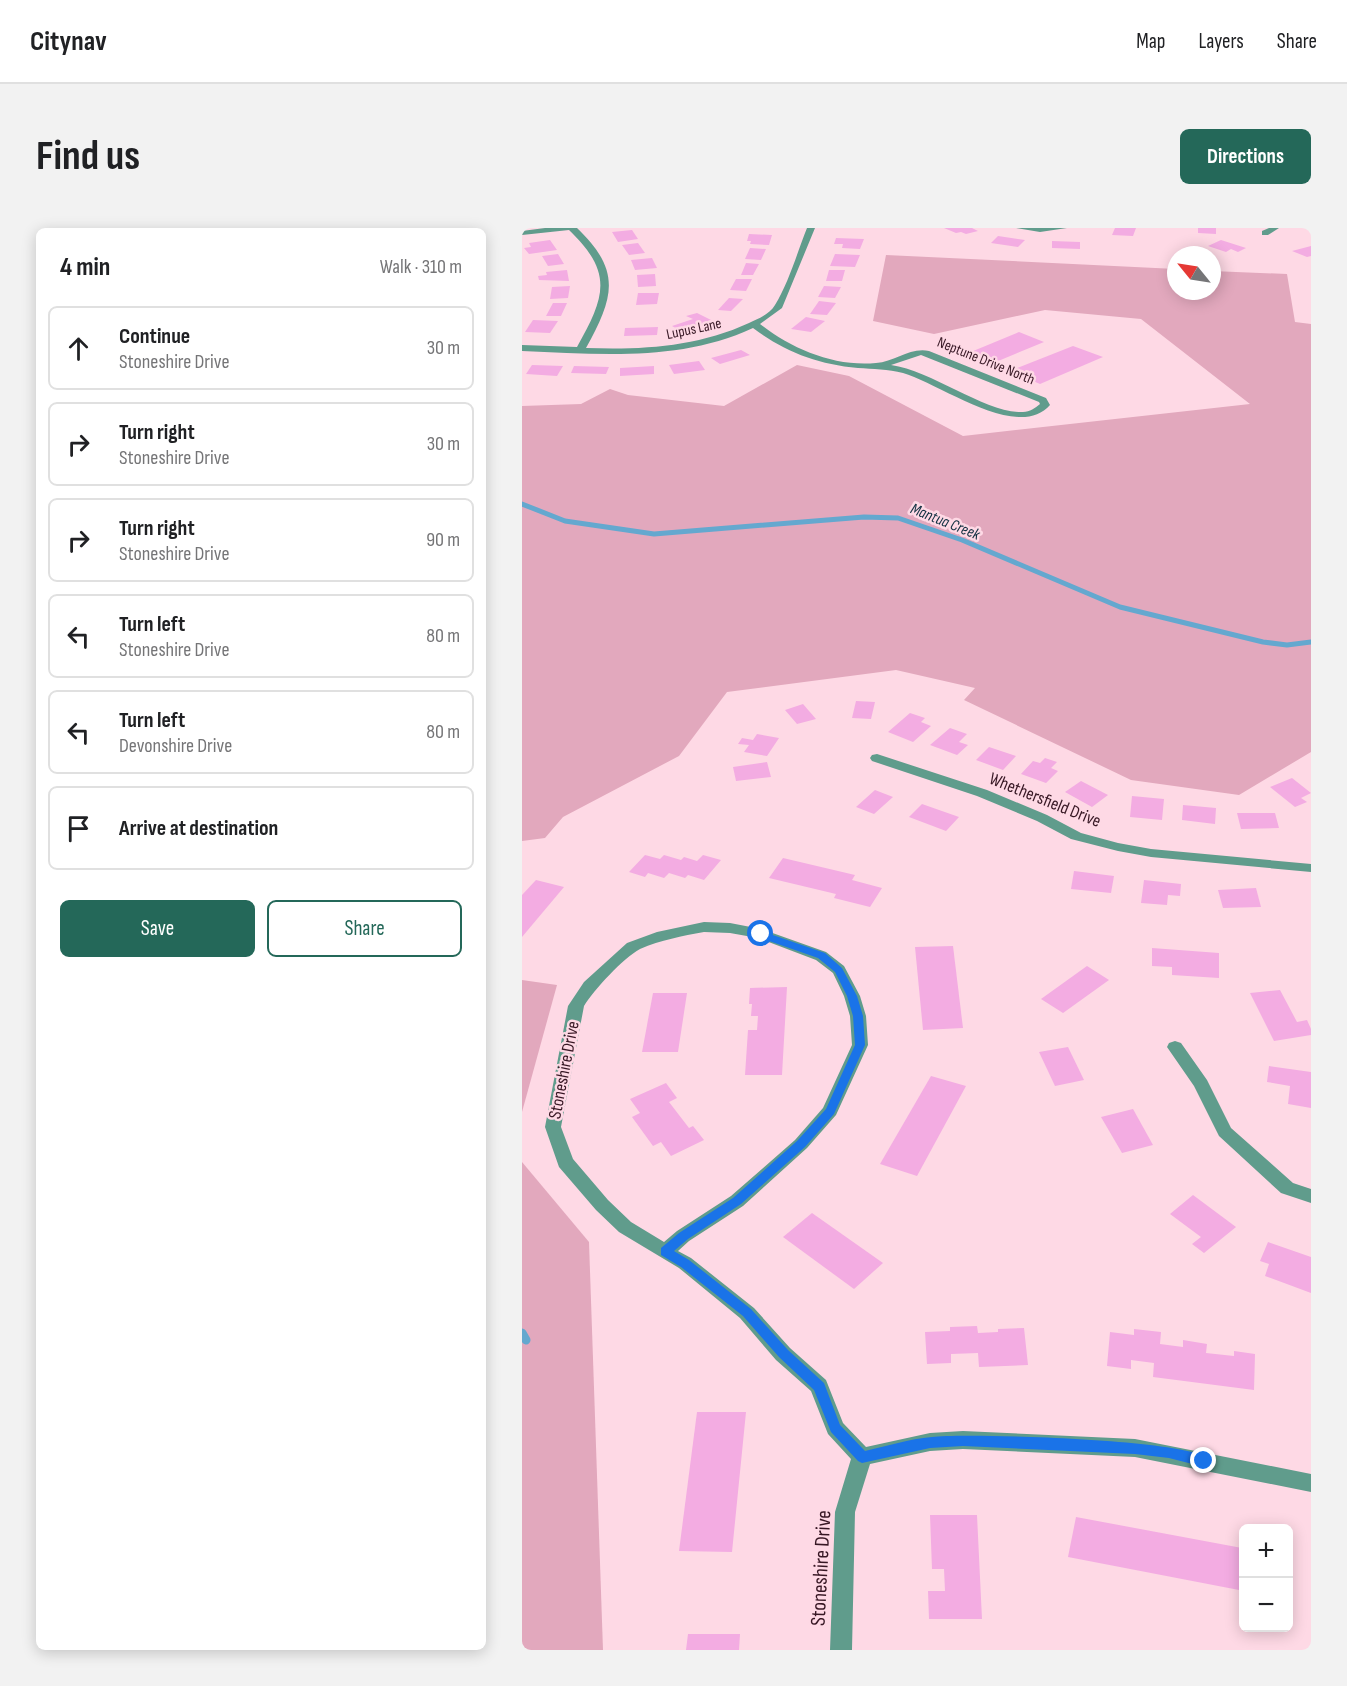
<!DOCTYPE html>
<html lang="en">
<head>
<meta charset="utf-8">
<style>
	body { margin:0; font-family:"Sofia Sans Condensed",sans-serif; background:#f2f2f2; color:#202124 }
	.controls { position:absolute; right:18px; bottom:18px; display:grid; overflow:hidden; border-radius:9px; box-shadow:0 3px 15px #0003 }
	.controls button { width:54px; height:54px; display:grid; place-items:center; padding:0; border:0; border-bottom:2px solid #e0e0e0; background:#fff; color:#202124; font:30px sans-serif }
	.compass { position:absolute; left:645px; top:18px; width:54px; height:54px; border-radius:50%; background:#fff; box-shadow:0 3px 15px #0003; rotate:300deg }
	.stop { position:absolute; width:18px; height:18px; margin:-14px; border:4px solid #1a73e8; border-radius:50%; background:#fff }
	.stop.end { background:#1a73e8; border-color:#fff; box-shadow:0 2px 6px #0008 }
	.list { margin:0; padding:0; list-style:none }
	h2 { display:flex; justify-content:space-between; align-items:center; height:78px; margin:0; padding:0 24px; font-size:26px }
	h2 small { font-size:20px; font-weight:400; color:#757577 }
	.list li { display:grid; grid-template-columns:39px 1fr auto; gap:18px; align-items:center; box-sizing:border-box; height:84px; margin:0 12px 12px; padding:0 12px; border:2px solid #e0e0e0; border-radius:9px }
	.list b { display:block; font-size:22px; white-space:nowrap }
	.list p { margin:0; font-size:20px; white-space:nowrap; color:#757577 }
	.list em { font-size:20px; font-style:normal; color:#757577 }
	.actions { display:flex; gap:12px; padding:18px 24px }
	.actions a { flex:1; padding:14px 0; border:2px solid #246859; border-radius:9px; text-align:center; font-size:21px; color:#246859 }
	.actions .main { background:#246859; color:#fff }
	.icon { flex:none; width:33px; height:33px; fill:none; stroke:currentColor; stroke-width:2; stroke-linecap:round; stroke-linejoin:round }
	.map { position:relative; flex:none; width:789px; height:1422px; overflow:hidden; border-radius:9px }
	header { display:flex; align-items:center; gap:36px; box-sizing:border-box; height:84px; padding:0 30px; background:#fff; border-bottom:2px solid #e0e0e0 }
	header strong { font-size:28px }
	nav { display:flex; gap:33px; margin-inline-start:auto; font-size:21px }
	.intro { display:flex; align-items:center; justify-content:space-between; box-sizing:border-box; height:144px; padding:0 36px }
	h1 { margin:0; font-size:42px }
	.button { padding:15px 27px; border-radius:9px; background:#246859; color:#fff; font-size:21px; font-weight:700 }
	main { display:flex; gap:36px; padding:0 36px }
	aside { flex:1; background:#fff; border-radius:9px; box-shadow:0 3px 15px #0003 }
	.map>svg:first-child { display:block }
	.green { fill:#e2a8bd }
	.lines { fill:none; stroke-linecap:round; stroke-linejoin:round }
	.stream-far1 { stroke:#64a8cf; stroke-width:5 }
	.stream { stroke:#64a8cf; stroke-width:9 }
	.building { fill:#f3ace2 }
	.minor { fill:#609c8c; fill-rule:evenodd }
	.route { fill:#1a73e8 }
	.labels { text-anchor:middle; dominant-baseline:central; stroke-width:5; stroke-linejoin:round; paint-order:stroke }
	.far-street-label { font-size:15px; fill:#371724; stroke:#fed9e5 }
	.far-water-label { font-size:16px; font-style:italic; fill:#113041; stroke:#fed9e5 }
	.street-label { font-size:18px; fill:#371724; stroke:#fed9e5 }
	.near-street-label { font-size:21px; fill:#371724; stroke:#fed9e5 }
</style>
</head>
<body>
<header>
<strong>Citynav</strong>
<nav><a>Map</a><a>Layers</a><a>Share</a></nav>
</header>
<div class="intro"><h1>Find us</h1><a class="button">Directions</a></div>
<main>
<aside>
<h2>4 min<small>Walk · 310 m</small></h2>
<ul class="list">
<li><svg class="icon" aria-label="ahead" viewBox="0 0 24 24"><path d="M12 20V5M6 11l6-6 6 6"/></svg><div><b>Continue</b><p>Stoneshire Drive</p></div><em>30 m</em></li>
<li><svg class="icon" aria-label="right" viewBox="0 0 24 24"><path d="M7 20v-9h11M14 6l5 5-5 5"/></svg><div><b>Turn right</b><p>Stoneshire Drive</p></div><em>30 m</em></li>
<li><svg class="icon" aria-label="right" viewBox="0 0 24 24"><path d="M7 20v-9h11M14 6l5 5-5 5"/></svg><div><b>Turn right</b><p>Stoneshire Drive</p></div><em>90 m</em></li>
<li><svg class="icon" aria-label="left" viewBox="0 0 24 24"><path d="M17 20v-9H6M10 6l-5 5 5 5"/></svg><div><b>Turn left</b><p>Stoneshire Drive</p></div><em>80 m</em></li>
<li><svg class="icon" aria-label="left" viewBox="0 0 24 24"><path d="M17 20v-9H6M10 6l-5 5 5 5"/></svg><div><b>Turn left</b><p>Devonshire Drive</p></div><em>80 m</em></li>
<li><svg class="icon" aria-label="arrive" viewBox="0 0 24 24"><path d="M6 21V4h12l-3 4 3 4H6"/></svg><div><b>Arrive at destination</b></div></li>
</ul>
<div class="actions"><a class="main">Save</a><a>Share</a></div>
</aside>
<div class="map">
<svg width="789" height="1422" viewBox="0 0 789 1422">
	<rect width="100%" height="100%" fill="#fed9e5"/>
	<g class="green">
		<path d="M364,27L654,41V63H690V43L765,46L773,94L789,96V524L717,567L609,552L442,472L453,460L374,442L205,464L157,528L41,589L23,610L0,613V178L59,176L88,161L106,167L202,178L275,137L327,148L441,208L728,176L619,91L523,82L412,106L351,93Z"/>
		<path d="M0,752L35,757L0,884Z"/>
		<path d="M0,934L67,1014L81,1422H0Z"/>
	</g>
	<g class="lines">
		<path class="stream-far1" d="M0,276L43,293L132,306L342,289L376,290L440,312L598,379L741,414L765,417L789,414"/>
		<path class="stream" d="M0,1105L4,1112"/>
	</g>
	<g class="building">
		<path d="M422,0H450L456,3L444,6L439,4L434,5Z"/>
		<path d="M593,0H614L611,8L590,7Z"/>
		<path d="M676,0H694V6L676,5Z"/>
		<path d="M110,2L116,11L96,14L90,4Z"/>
		<path d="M227,6L250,7L247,17L228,16L229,13H225Z"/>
		<path d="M476,8L503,12L496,19L469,15Z"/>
		<path d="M314,10L342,11L338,21L320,20L321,16H312Z"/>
		<path d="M28,12L35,22L7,26L2,20L9,19L7,15Z"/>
		<path d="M699,12L724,20L716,24L709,21L704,24L686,18Z"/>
		<path d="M530,13L558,14V21L530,20Z"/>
		<path d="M116,15L123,25L107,27L100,17Z"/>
		<path d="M789,18V28L785,29L770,23Z"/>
		<path d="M228,20L244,21L239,32L223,31Z"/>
		<path d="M36,26L42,36L26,38L20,28Z"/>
		<path d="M313,26L338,27L333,39L308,38Z"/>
		<path d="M130,30L135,40L113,42L109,32Z"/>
		<path d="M224,35L237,36L231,47H219Z"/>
		<path d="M45,42L47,53L17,52L16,48L25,47L24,44Z"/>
		<path d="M307,42H323L320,53H304Z"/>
		<path d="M133,46L134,58L116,59L115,47Z"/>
		<path d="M214,51H230L224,63L208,62Z"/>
		<path d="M48,58L46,70L28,71L30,59Z"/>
		<path d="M302,58L319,59L313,70L296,69Z"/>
		<path d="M116,65H137L135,76L114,77Z"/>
		<path d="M207,70L221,71L209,83L196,82Z"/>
		<path d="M297,73L314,75L305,87L288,86Z"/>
		<path d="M31,75H45L39,88H24Z"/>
		<path d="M175,85L191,93L159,103L150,98L171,91L164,88Z"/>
		<path d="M284,89L303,93L289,104L269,101Z"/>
		<path d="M11,92L36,93L28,105L3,104Z"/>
		<path d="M136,99L135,107L102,108L103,100Z"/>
		<path d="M497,104L522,114L469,136L444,126Z"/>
		<path d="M551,118L581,129L518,156L488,143Z"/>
		<path d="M219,122L228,127L198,136L189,130Z"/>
		<path d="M177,133L183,142L152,146L147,137Z"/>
		<path d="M10,137L41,138L35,148L4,146Z"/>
		<path d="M52,138L87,139L84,146L49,145Z"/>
		<path d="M132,138V146L98,148V140Z"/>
		<path d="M334,473L353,474L349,491L330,490Z"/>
		<path d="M281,476L294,491L275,496L263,482Z"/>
		<path d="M388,485L403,490L399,494L409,498L391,514L366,504Z"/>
		<path d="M428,500L445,506L437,514L446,517L435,527L408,517Z"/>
		<path d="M235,506L257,510L245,528L222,524L227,517L216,516L220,510L231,512Z"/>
		<path d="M467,519L494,528L481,542L454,532Z"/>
		<path d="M523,530L535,534L529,540L536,543L524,555L499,546L511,533L518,535Z"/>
		<path d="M245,534L249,549L214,553L211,539Z"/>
		<path d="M770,550L789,565L779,570L785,574L773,579L748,559Z"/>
		<path d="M559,553L586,567L570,579L543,564Z"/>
		<path d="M353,562L371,569L352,586L334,579Z"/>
		<path d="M610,568L642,571L640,592L608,589Z"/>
		<path d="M400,576L437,589L424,603L387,589Z"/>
		<path d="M661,577L694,580L693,596L660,592Z"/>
		<path d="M715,585H753L757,600L719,601Z"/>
		<path d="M123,627L138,631L142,627L159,632L162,629L175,633L181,627L199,632L182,652L166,647L163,650L147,645L142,650L126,645L123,649L107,644Z"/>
		<path d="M261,630L333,647L330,652L360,660L348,679L312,670L314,666L247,650Z"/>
		<path d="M552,643L592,648L589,665L549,661Z"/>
		<path d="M14,652L42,659L0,709V667Z"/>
		<path d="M622,652L659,656L658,668L646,667L645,677L619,675Z"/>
		<path d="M734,660L739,679L701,680L696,662Z"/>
		<path d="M431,718L441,800L401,802L393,719Z"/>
		<path d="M630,720L697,725V750L650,747V739L630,738Z"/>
		<path d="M565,738L587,752L541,785L519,771Z"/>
		<path d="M265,759L260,847H223L226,802H235L236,788H229L230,776H227L228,760Z"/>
		<path d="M758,762L775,794L785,792L789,801V807L752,813L728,765Z"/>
		<path d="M131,765H165L156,824H120Z"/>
		<path d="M546,819L562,852L533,858L517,824Z"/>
		<path d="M747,838L789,844V880L766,876L768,858L745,854Z"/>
		<path d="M409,848L444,858L395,948L358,936Z"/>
		<path d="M144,855L155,870L147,874L167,900L171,898L182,912L149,928L139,914L131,918L110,889L118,885L108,871Z"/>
		<path d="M611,881L631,917L600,925L579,889Z"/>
		<path d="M671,967L714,999L682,1025L670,1016L679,1009L648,986Z"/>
		<path d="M290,985L361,1035L332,1061L261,1009Z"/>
		<path d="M746,1014L789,1029V1065L743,1048L747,1036L738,1033Z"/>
		<path d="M455,1098L456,1105L476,1104V1101L502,1100L506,1137L457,1139L456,1125L429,1126V1135L405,1136L403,1104L428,1103V1099Z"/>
		<path d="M612,1101L639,1104L638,1116L661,1119V1112L685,1116L684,1125L712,1128V1123L733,1126L732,1162L631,1149L632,1135L609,1132V1141L585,1138L588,1104L612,1107Z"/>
		<path d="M175,1184H224L210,1324L157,1323Z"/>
		<path d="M408,1287H455L460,1391H407L406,1363H423L422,1341H410Z"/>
		<path d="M554,1289L720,1320L717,1362L546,1329Z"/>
		<path d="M166,1406H218L217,1422H164Z"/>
	</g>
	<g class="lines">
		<g class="minor">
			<path d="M23,0H55C100,43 92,69 64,120C120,122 175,119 227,95C236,91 248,86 253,77C267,54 275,25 285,0H293L260,80L238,96C270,121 312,139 354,135C373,134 388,119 407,123L524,170L528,177C496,214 417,155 381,145C366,141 351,141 336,140C295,136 263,124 231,100C158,134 78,126 0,123V117L55,119C83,69 92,45 47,2L0,7V3ZM399,127L517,174L518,176C513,180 508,184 501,184C465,186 411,143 369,137Z"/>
			<path d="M494,0H545L518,4Z"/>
			<path d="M747,0H757L746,7H740V3Z"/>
			<path d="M355,526L465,562L525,587L559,605L596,615L629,621L789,636V644L629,629L596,623L549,611L515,593L455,568L350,533L348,530L350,527Z"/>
			<path d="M182,694L208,695L239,701L304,724L322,738L338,768L344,788L346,817L314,887L285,920L221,978L167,1013L156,1023L169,1030L232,1080L268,1120L304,1152L321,1195L344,1219L408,1205L441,1203L613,1211L789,1246V1264L613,1229L441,1221L408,1223L348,1236L333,1284L330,1422H308L313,1284L329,1231L306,1206L289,1163L254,1132L218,1090L157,1040L97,1004L74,982L37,939L23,899L46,778L62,754L105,715L135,704ZM182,704L208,705L236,710L294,732L311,745L322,768L328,788L330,817L301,880L273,912L209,968L155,1003L142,1014L109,994L86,972L51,931L39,899L62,778C72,762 101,730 118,721C139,712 160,708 182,704Z"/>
			<path d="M653,813L659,815L685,852L709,900L771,955L789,961V975L759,965L697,908L672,858L645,819L647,815Z"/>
		</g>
	</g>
	<path class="route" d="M239,703L303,725L320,740L335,768L341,788L343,817L312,886L283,919L219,976L166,1011L152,1023L167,1032L229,1081L266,1122L302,1155L318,1197L343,1223C365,1218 387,1211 410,1209C443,1205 678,1211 689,1233L687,1237L682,1239L647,1230L613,1226L441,1218L408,1220L340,1235L336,1233L309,1204L292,1162L257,1129L221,1088L159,1039L139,1027V1020L157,1005L211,970L275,913L304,881L333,817L331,788L325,768L313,744L296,730L236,709V704Z"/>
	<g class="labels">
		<g class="far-street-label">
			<text transform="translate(172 101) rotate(-12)">Lupus Lane</text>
			<text transform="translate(464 133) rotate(22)">Neptune Drive North</text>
		</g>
		<g class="far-water-label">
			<text transform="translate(423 294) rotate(22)">Mantua Creek</text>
		</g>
		<g class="street-label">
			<text transform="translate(523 572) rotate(22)">Whethersfield Drive</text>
			<text transform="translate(42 842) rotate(-79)">Stoneshire Drive</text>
		</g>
		<g class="near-street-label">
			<text transform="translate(299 1340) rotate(-87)">Stoneshire Drive</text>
		</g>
	</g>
</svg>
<div class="controls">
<button>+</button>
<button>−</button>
</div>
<svg class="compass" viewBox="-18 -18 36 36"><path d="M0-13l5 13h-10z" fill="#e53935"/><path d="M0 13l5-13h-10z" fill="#757577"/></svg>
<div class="stop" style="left:239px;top:706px"></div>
<div class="stop end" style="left:682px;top:1233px"></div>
</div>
</main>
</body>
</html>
